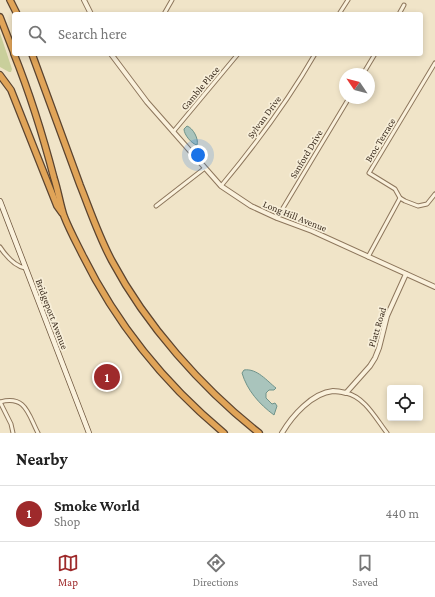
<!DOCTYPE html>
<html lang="en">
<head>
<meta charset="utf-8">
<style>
	body { margin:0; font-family:"Crimson Pro",serif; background:#f2f2f2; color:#222 }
	.controls { position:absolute; right:12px; bottom:12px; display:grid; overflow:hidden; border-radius:4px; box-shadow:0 2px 6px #0003 }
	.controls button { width:36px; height:36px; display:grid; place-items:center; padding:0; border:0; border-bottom:1px solid #e0e0e0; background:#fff; color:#222; font:20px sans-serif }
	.compass { position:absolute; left:339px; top:68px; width:36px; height:36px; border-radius:50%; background:#fff; box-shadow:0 2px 6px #0003; rotate:305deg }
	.you { position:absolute; left:198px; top:155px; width:14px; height:14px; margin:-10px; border:3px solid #fff; border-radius:50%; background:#1a73e8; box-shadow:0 0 0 6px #1a73e833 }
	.badge { display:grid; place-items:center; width:26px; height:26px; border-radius:50%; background:#9e2a2b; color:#fff; font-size:13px; font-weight:700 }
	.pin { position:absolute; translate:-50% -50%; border:2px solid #fff; box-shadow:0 1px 4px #0006 }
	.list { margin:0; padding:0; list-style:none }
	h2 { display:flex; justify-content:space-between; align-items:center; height:52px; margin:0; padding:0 16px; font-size:17px }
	h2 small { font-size:13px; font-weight:400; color:#767676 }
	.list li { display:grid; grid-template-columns:26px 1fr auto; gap:12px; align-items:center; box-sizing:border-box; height:56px; padding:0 16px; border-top:1px solid #e0e0e0 }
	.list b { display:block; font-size:15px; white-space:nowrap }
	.list p { margin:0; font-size:13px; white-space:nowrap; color:#767676 }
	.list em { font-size:13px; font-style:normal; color:#767676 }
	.icon { flex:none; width:22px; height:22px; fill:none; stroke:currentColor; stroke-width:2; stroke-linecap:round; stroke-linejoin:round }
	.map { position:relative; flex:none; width:435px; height:433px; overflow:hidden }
	.search { position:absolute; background:#fff; box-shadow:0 2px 6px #0003; left:12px; right:12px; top:12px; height:44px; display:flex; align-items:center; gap:10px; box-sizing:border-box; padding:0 14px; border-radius:4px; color:#767676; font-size:15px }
	.sheet { height:108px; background:#fff }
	nav { display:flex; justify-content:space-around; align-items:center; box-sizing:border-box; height:56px; border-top:1px solid #e0e0e0; background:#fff; font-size:11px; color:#767676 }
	nav a { display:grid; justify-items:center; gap:2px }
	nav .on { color:#9e2a2b }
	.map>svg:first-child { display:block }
	.green { fill:#c9cf9b }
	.water { fill:#a9c4bc; stroke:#6f938a }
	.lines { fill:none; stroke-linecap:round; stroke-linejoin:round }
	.minor-casing { stroke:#8d765c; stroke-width:5 }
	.tertiary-casing { stroke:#8d765c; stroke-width:6 }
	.secondary-casing { stroke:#6f573f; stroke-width:6 }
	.motorway-casing { stroke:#5b4430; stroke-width:8 }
	.minor { stroke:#faf1dc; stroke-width:3 }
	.tertiary { stroke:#faf1dc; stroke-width:4 }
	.secondary { stroke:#faf1dc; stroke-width:4.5 }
	.motorway { stroke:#e0a458; stroke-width:5.5 }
	.labels { text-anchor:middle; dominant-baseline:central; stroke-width:3.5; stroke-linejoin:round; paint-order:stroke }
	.street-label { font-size:10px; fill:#3d2e20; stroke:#f7eed8 }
</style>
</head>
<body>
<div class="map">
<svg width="435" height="433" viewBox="0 0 435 433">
	<rect width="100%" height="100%" fill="#f0e4c8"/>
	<path class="green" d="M0,33L12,69L11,72H9L0,67Z"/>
	<g class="water">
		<path d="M187,126C193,128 199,139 197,145C192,144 184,135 184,129Z"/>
		<path d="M244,370C257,368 267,381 276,388L274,390H269L266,393V398L272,404L275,403L277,406L274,415C259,404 247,390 242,373Z"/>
	</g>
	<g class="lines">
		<g class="minor-casing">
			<g id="minor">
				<path d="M164,14L172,0"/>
				<path d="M339,14L348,0"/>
				<path d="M399,14L404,5"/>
				<path d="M435,63L369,173L395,189L400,198L405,201L418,206L427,204L435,194"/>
				<path d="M363,74L375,54"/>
				<path d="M173,132L238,54"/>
				<path d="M221,186C256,144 288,101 315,54"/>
				<path d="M156,206L205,168"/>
				<path d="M277,218L349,98"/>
				<path d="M0,247C6,256 15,266 25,268"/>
				<path d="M368,257L400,198"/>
				<path d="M346,393C365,397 376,419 387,433"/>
				<path d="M0,402C26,395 28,414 38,433"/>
				<path d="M0,402L11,424L13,433"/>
			</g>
		</g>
		<g class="tertiary-casing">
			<g id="tertiary">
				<path d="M84,0L91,14"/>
				<path d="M111,54L147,102L221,186L251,206L277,218L312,231L435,287"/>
				<path d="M282,433C292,416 312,393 333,391C337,391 342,392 346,393L370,366L375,358L379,348L387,316L406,274"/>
			</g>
		</g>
		<g class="secondary-casing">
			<path id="secondary" d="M0,201L89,433"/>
		</g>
		<g class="motorway-casing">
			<g id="motorway">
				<path d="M10,0L17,14"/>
				<path d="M0,17L14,53"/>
				<path d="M14,54C30,94 43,136 54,178C58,190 60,204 64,216C69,229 76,242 82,254C116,323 165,384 224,433"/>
				<path d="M32,54C48,98 64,142 80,185C90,210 99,237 112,261C146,325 202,388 259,433"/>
				<path d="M0,75L11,90L57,206L62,213"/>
			</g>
		</g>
		<use href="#minor" class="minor"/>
		<use href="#tertiary" class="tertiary"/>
		<use href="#secondary" class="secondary"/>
		<use href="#motorway" class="motorway"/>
	</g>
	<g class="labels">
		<g class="street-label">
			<text transform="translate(200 88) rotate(-50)">Gamble Place</text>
			<text transform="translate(264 117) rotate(-54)">Sylvan Drive</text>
			<text transform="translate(380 140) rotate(-59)">Broc Terrace</text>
			<text transform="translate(306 154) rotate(-59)">Sanford Drive</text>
			<text transform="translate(295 216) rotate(22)">Long Hill Avenue</text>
			<text transform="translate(52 314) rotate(69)">Bridgeport Avenue</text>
			<text transform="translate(377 327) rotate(-73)">Platt Road</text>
		</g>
	</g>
</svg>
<div class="controls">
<button><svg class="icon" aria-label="locate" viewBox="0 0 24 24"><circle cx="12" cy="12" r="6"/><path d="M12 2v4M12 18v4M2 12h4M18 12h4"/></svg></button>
</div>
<svg class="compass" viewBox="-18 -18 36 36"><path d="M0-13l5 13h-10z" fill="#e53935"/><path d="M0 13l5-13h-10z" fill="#767676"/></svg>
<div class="you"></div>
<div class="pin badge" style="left:107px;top:377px">1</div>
<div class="search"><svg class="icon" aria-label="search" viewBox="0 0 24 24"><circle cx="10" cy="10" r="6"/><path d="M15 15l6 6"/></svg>Search here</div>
</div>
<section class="sheet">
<h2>Nearby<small></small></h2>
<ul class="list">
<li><span class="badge">1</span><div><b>Smoke World</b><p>Shop</p></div><em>440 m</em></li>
</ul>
</section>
<nav>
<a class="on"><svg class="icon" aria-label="map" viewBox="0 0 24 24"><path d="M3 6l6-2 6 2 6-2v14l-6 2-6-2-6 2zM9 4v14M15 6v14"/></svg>Map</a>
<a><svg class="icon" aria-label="directions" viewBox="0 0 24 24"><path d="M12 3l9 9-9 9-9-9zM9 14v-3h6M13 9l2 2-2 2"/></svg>Directions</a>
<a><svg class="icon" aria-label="saved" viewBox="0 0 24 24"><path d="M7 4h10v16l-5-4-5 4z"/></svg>Saved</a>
</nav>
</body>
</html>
